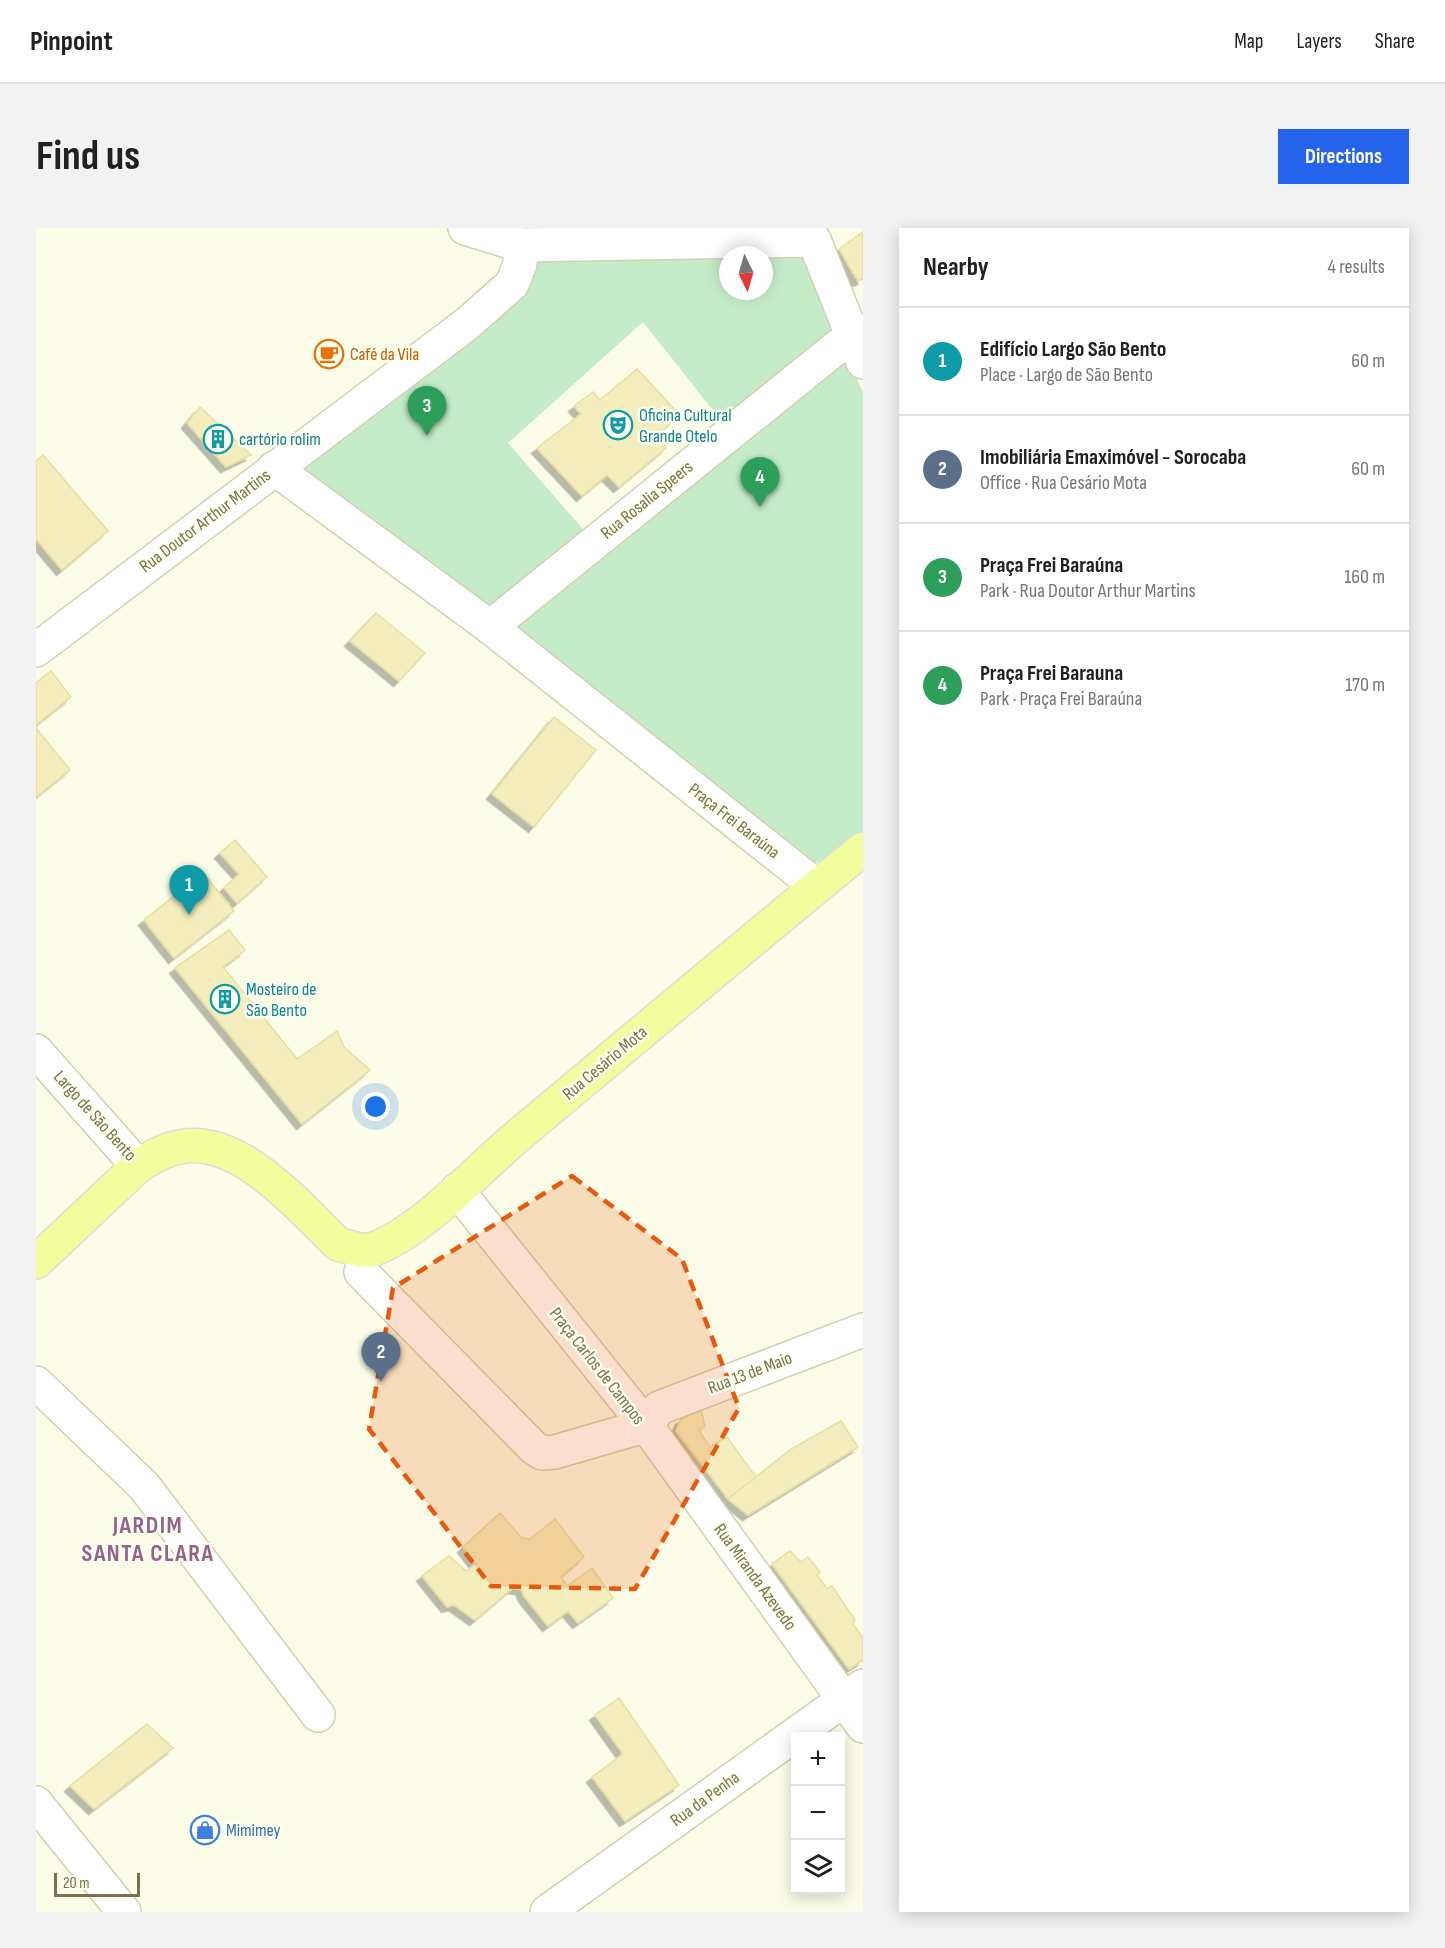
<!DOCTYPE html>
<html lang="en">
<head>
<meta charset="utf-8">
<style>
	body { margin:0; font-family:"Sofia Sans Condensed",sans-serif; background:#f2f2f2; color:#202124 }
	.controls { position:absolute; right:18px; bottom:18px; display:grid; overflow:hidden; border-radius:0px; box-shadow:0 3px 15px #0003 }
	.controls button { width:54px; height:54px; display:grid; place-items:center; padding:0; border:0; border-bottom:2px solid #e0e0e0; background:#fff; color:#202124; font:30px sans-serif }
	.compass { position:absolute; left:683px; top:18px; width:54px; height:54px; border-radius:50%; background:#fff; box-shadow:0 3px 15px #0003; rotate:175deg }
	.scale { position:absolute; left:18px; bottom:15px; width:86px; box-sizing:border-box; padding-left:6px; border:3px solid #79724a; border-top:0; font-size:16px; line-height:21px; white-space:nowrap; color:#79724a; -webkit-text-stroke:4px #fdffef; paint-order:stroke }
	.you { position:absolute; left:340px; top:879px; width:21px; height:21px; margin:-15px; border:4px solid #fff; border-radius:50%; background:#1a73e8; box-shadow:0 0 0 9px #1a73e833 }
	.badge { display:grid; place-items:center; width:39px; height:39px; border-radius:50%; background:#2563eb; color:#fff; font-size:20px; font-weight:700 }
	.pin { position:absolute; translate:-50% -50px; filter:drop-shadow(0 2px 3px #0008) }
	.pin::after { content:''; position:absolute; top:32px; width:21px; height:18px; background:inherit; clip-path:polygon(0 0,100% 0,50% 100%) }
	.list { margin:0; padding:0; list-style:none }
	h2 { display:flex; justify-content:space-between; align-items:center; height:78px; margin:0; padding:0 24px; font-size:26px }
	h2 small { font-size:20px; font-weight:400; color:#757577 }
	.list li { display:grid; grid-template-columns:39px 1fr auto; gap:18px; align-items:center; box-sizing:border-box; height:108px; padding:0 24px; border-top:2px solid #e0e0e0 }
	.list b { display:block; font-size:22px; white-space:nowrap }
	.list p { margin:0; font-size:20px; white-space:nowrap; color:#757577 }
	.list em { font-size:20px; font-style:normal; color:#757577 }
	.icon { flex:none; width:33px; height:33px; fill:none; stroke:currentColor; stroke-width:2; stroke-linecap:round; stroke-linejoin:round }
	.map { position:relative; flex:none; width:827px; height:1684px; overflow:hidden; border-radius:0px }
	header { display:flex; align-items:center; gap:36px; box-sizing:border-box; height:84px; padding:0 30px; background:#fff; border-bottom:2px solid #e0e0e0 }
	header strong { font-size:28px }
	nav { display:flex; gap:33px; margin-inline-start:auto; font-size:21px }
	.intro { display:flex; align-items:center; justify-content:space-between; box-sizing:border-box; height:144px; padding:0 36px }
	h1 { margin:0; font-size:42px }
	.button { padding:15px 27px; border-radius:0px; background:#2563eb; color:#fff; font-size:21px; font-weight:700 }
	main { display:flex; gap:36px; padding:0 36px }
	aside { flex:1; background:#fff; border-radius:0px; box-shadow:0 3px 15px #0003 }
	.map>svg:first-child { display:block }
	.green { fill:#c5ecc8; fill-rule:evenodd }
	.building { fill:#f4eebe; stroke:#e8df9d; stroke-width:1.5; filter:url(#shadow) }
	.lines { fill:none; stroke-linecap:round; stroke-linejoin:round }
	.minor-casing { stroke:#d3d0af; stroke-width:36 }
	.major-casing { stroke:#dfddd4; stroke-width:36 }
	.minor { stroke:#fff; stroke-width:33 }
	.major { stroke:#f2fe9e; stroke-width:33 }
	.marked { fill:#e8590c; fill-opacity:0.2; stroke:#e8590c; stroke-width:4.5; stroke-dasharray:12 8; stroke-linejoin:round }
	.labels { text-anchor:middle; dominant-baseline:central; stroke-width:5; stroke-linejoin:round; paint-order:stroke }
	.food-label { font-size:18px; fill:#c56008; stroke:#fdffef; text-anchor:start }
	.culture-label { font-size:18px; fill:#0d838f; stroke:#fdffef; text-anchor:start }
	.street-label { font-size:18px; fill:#79724a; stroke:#fdffef }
	.shop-label { font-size:18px; fill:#366cbe; stroke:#fdffef; text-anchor:start }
	.district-label { font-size:24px; font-weight:bold; letter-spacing:1.5px; fill:#95628c; stroke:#fdffef }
</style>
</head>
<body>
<header>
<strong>Pinpoint</strong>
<nav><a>Map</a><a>Layers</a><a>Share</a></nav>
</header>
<div class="intro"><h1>Find us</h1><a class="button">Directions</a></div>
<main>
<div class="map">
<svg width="827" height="1684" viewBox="0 0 827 1684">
	<defs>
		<filter id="shadow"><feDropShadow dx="-5.5" dy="5.5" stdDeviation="0" flood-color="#0004"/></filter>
	</defs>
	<rect width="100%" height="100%" fill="#fbfde8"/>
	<g class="green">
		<path d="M767,24L798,101L692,201L607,94L472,215L552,307L454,382L266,247L265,236L499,29ZM692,27H728V63H692Z"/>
		<path d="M809,131L814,135L827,164V605C810,619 797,636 774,634L476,405L477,394Z"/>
	</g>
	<g class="building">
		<path d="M827,4V51L822,53L803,21Z"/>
		<path d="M601,141L643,186L623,207L630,220L583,259L571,247L546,268L501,220L545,186L538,178L557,164L564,172Z"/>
		<path d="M164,179L215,227L190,239L151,195Z"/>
		<path d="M7,227L72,303L26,342L0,311V233Z"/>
		<path d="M340,385L389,425L363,453L314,413Z"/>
		<path d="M15,443L35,469L0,497V455Z"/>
		<path d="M518,489L560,522L498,599L456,566Z"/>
		<path d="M0,500L34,542L0,569Z"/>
		<path d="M199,612L231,649L201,675L188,660L203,646L184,625Z"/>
		<path d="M167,645L198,683L138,730L108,692Z"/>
		<path d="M193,702L209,722L187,739L261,831L301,803L308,819L334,842L266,896L139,740Z"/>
		<path d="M665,1182L669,1198L663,1203L674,1219L691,1209L720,1249L692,1271L640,1203L645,1191Z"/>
		<path d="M805,1193L822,1219L712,1287L692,1271L755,1221Z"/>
		<path d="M464,1285L486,1310L494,1311L519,1291L548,1329L525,1349L531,1358L556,1340L577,1370L542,1395L532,1383L512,1398L488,1368L485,1361L477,1360L439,1392L418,1377L411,1379L386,1348L413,1328L430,1343L440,1336L427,1319Z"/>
		<path d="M754,1323L765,1334L772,1329L784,1344L781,1347L791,1361L796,1358L819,1392L817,1396L827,1410V1432L813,1441L736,1336Z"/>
		<path d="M583,1470L643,1557L589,1593L556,1549L587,1526L559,1487Z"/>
		<path d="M111,1496L137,1520L58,1581L34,1558Z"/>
	</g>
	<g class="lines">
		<g class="minor-casing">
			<g id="minor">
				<path d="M429,0L484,17L778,12"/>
				<path d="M778,12L827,134"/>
				<path d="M238,240L454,399L769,649L772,661L768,668"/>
				<path d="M454,399L815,108L827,103"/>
				<path d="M0,422L432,95L476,56L484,36V17"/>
				<path d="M0,823L102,938"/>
				<path d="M421,962L612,1200L827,1498"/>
				<path d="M325,1044L498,1220L506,1225L519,1224L598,1201L612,1200"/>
				<path d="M0,1155L108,1258L282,1487"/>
				<path d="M612,1200L615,1191L623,1180L827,1102"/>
				<path d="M0,1575L88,1684"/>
				<path d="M511,1684L827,1458"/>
			</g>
		</g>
		<g class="major-casing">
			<path id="major" d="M0,1034L102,938C115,930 128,922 143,919C203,906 263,979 302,1016C313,1019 327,1025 338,1021C388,1002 442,941 484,906C598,811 712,715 827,621"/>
		</g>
		<use href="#minor" class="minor"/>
		<use href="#major" class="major"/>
	</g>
	<path class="marked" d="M536,948L646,1031L703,1180L599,1361L455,1358L333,1201L357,1060Z"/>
	<defs>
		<g id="cafe-ring" transform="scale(1.5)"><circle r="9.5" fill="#fdffef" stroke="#e8710a" stroke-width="1.5"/><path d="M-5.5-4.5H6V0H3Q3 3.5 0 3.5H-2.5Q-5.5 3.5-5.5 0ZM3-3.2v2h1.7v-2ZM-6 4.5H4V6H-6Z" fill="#e8710a"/></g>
		<g id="theatre-ring" transform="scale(1.5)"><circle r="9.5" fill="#fdffef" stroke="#0f9aa8" stroke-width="1.5"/><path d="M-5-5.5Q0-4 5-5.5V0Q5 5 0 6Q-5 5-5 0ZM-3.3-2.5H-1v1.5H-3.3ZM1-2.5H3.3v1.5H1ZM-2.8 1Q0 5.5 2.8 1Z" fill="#0f9aa8"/></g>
		<g id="building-ring" transform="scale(1.5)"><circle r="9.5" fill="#fdffef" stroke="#0f9aa8" stroke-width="1.5"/><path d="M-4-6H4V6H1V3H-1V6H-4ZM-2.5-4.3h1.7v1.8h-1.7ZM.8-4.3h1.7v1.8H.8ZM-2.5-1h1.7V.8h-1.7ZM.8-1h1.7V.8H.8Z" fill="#0f9aa8"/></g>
		<g id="shop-ring" transform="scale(1.5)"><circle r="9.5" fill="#fdffef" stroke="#3f7fe0" stroke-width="1.5"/><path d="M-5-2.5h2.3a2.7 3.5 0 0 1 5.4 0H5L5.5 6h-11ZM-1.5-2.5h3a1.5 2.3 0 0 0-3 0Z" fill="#3f7fe0"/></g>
	</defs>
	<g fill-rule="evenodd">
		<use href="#cafe-ring" x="293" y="126"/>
		<use href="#theatre-ring" x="582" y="197"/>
		<use href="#building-ring" x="182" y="211"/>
		<use href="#building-ring" x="189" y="771"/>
		<use href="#shop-ring" x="169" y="1602"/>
	</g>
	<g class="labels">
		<g class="food-label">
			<text x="314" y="126">Café da Vila</text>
		</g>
		<g class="culture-label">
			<text x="603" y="187">Oficina Cultural<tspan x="603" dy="21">Grande Otelo</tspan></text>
			<text x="203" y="211">cartório rolim</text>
			<text x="210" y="761">Mosteiro de<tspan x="210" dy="21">São Bento</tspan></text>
		</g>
		<g class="street-label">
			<text transform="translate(611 272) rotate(-39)">Rua Rosalia Speers</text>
			<text transform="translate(169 293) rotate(-37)">Rua Doutor Arthur Martins</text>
			<text transform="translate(698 593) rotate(38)">Praça Frei Baraúna</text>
			<text transform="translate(569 835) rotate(-40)">Rua Cesário Mota</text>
			<text transform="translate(59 888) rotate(48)">Largo de São Bento</text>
			<text transform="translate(561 1138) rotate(52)">Praça Carlos de Campos</text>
			<text transform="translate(714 1145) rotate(-21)">Rua 13 de Maio</text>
			<text transform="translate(719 1349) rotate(54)">Rua Miranda Azevedo</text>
			<text transform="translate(669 1571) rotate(-36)">Rua da Penha</text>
		</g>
		<g class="shop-label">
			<text x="190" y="1602">Mimimey</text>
		</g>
		<g class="district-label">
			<text x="112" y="1297">JARDIM<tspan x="112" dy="28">SANTA CLARA</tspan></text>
		</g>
	</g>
</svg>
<div class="controls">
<button>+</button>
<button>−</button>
<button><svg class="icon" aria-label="layers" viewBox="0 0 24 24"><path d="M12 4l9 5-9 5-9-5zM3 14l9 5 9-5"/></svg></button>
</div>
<svg class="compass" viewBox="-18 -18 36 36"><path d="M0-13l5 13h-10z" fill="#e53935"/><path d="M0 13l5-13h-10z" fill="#757577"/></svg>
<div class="scale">20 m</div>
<div class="you"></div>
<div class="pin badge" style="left:153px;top:687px;background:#0f9aa8">1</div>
<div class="pin badge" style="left:345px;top:1154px;background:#5c6f8a">2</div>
<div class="pin badge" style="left:391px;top:208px;background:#2e9e5b">3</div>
<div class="pin badge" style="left:724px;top:279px;background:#2e9e5b">4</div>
</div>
<aside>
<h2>Nearby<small>4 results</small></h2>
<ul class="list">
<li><span class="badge" style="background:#0f9aa8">1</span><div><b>Edifício Largo São Bento</b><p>Place · Largo de São Bento</p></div><em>60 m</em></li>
<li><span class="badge" style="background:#5c6f8a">2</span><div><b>Imobiliária Emaximóvel - Sorocaba</b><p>Office · Rua Cesário Mota</p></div><em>60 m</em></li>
<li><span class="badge" style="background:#2e9e5b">3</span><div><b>Praça Frei Baraúna</b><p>Park · Rua Doutor Arthur Martins</p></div><em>160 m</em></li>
<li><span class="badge" style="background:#2e9e5b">4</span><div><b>Praça Frei Barauna</b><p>Park · Praça Frei Baraúna</p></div><em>170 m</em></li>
</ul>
</aside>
</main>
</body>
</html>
